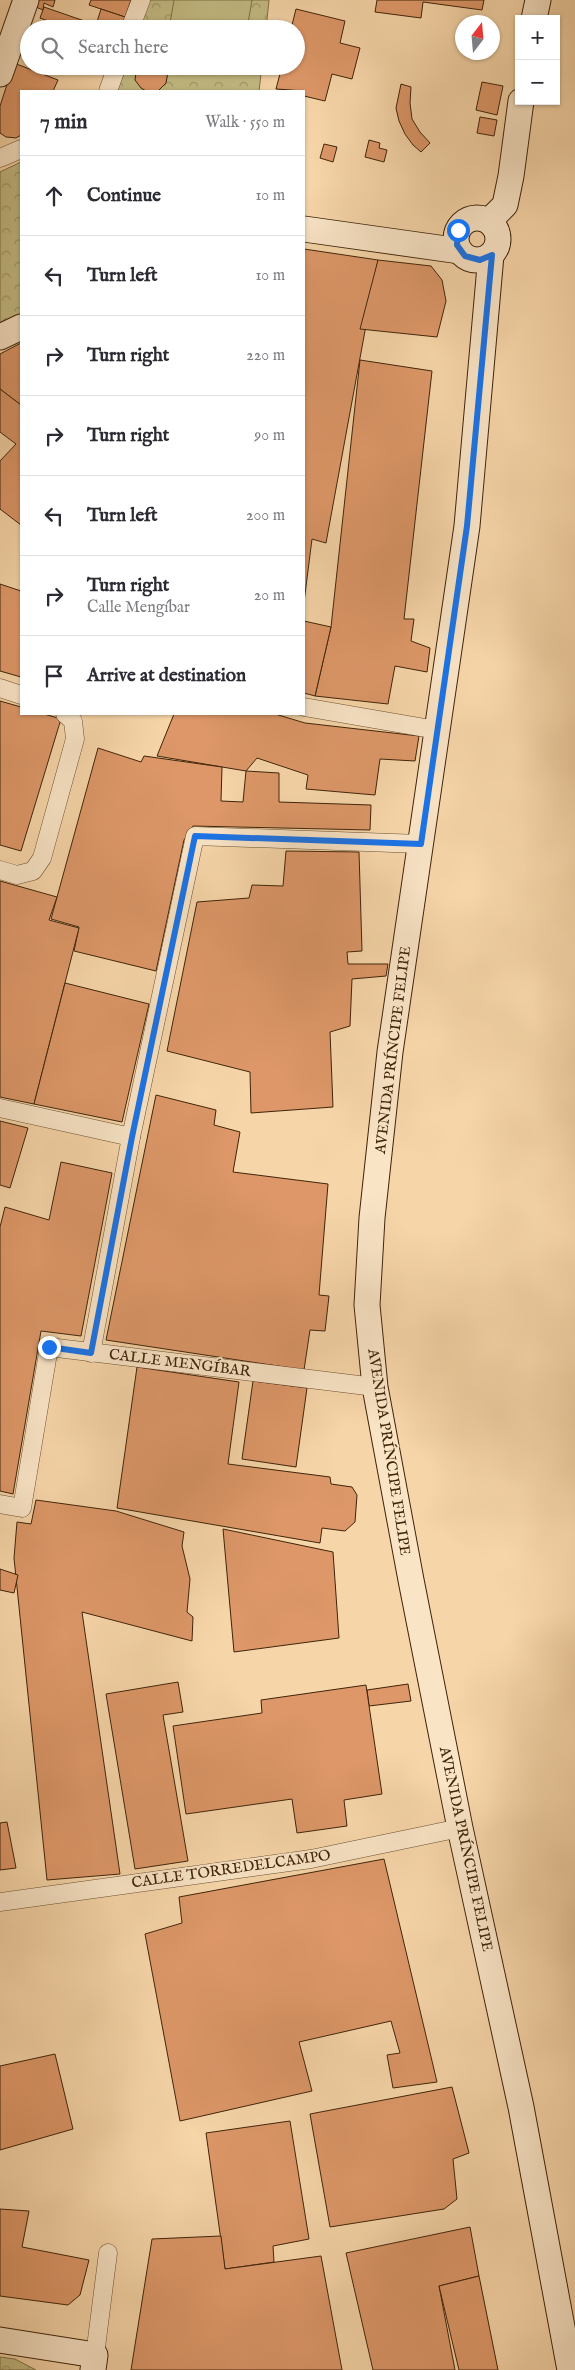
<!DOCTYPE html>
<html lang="en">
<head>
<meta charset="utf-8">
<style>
	body { margin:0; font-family:"IM FELL English",serif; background:#f7f7f7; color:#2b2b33 }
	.controls { position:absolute; right:15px; top:15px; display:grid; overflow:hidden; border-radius:0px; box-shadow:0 1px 4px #0004 }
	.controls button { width:45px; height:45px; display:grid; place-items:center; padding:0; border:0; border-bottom:1px solid #e1e1e2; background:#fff; color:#2b2b33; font:25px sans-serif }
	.compass { position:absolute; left:455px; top:15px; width:45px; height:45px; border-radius:50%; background:#fff; box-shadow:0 1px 4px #0004; rotate:16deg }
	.stop { position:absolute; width:15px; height:15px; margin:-11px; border:4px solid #1a73e8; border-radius:50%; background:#fff }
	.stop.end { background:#1a73e8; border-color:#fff; box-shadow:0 1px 5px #0008 }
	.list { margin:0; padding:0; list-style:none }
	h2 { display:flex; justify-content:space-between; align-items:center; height:65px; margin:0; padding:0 20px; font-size:21px }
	h2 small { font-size:16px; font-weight:400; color:#7c7c81 }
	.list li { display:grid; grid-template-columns:32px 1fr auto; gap:15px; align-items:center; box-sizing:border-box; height:80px; padding:0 20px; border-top:1px solid #e1e1e2 }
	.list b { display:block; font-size:19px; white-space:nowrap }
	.list p { margin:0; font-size:16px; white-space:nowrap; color:#7c7c81 }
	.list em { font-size:16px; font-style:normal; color:#7c7c81 }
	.icon { flex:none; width:28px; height:28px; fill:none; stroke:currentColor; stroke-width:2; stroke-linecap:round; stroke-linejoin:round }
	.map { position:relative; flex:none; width:575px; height:2370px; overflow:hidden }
	.search { position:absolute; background:#fff; box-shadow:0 1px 4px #0004; left:20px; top:20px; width:285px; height:55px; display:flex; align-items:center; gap:12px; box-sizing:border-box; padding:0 18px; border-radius:28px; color:#7c7c81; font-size:19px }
	.panel { position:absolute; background:#fff; box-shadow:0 1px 4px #0004; left:20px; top:90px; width:285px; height:625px; border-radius:0px }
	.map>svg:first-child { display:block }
	.forest { fill:url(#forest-crowns); stroke:#817046 }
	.pitch { fill:#c3bb83; stroke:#817046 }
	.building { fill:#dd9768; stroke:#3f240a }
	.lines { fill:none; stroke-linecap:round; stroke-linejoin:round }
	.street-casing { stroke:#6d5032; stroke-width:19 }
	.secondary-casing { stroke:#3f240a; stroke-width:27 }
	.street { stroke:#f9e4c6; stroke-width:18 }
	.secondary { stroke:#f9e4c6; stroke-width:25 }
	.route { stroke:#1a73e8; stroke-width:6 }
	.labels { text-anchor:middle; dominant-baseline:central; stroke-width:4; stroke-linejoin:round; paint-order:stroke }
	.street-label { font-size:15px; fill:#3f240a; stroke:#f9e4c6 }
</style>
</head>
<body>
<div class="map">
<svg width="575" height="2370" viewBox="0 0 575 2370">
	<defs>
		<pattern id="forest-crowns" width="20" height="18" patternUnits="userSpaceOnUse" patternTransform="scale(1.25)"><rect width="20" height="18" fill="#c3bb83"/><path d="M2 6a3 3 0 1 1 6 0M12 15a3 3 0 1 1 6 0" fill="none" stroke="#a09869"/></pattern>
	</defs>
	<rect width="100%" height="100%" fill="#f6d5a8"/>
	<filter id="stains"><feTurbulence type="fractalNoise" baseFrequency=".004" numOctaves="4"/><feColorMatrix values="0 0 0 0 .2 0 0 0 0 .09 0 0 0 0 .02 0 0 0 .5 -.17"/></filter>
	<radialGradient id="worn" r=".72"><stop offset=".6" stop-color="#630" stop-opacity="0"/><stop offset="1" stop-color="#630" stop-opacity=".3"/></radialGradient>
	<g class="forest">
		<path d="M148,0H269L266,29H138Z"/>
		<path d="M124,66H262L259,91H115Z"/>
		<path d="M21,162V318L0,328V172Z"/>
		<path d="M0,2357L15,2359L36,2370H0Z"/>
	</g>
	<path class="pitch" d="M174,0H252L247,29H169Z"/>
	<g class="building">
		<path d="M39,0H55L53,7L44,3L43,10L36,7Z"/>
		<path d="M91,0H131L125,17L89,5Z"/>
		<path d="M377,0H484L482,10L423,2L421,18L375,12Z"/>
		<path d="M44,7L96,25L102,28L45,29L48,21L40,18Z"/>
		<path d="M101,9L125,17L120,29H102L96,25Z"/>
		<path d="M296,9L345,21L340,43L360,48L352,79L332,74L325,101L304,96V91L276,89L282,66H296V29H291Z"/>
		<path d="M14,63L58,80L53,91H21V135L16,138L6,137L0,133V106Z"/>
		<path d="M137,66H165L168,72L166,83L158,91H146L141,88L135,80Z"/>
		<path d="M482,82L503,86L497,115L476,110Z"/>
		<path d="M401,84L411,87L410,103L412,119L420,132L430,143L421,152L413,145L405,134L399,121L396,108Z"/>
		<path d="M480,117L497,120L494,136L477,133Z"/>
		<path d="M369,140L380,143L379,148L387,150L384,162L365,157Z"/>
		<path d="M324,144L337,147L333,162L320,158Z"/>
		<path d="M304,249L378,260L326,543L312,539L304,602Z"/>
		<path d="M378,260L431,266L442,280L446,301L437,337L360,329Z"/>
		<path d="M21,343V405L0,389V354Z"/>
		<path d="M360,360L432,371L404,619H414L411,641L430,648L427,672L395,666L388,704L315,696L331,627Z"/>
		<path d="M0,389L21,405V525L0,509V461L16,444L0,432Z"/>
		<path d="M0,584L21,591V677L0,671Z"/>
		<path d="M304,621L331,627L315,696L304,693Z"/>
		<path d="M0,701L21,707V714H44L61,719L21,851L0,845Z"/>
		<path d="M174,714H275L305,723L419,736L415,761L380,759L375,795L306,789L308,775L257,758L246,771L157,756Z"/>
		<path d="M98,748L141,762L144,756L222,767L221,801L243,802L246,771L279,773V802L371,805L370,830L193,826L184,840L156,971L74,951L79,927L51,919Z"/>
		<path d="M286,851L359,852L362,951L347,952L348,964H388L386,976L352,979L350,1026L330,1032L333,1107L251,1113L250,1072L167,1051L197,902L249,898L252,885L283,886Z"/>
		<path d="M0,881L57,897L49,920L79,928L34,1104L0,1097Z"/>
		<path d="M65,983L149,1004L122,1122L34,1104Z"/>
		<path d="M156,1095L216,1110L214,1125L240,1132L233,1172L328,1184L319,1295L329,1296L325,1331L310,1330L304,1370L106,1340Z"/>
		<path d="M0,1121L28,1128L10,1188L0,1185Z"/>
		<path d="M61,1162L112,1173L81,1336L41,1331L13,1494L0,1491V1227L5,1207L49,1220Z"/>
		<path d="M137,1367L239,1382L228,1464L330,1477L331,1484L352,1487L357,1495L355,1522L345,1531L322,1528L320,1543L117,1508Z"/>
		<path d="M253,1381L307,1388L296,1467L242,1459Z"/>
		<path d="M36,1500L116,1511L184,1532L182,1546L190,1579L187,1612L193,1617L192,1641L82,1612L120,1874L47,1880L14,1558L17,1522L31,1524Z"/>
		<path d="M223,1529L333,1552L339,1638L234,1652Z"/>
		<path d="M0,1569L18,1575L14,1593L0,1590Z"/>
		<path d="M178,1682L183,1712L163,1715L188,1861L135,1869L106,1694Z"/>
		<path d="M408,1684L411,1701L369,1706L367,1690Z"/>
		<path d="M366,1685L382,1794L344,1800L347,1826L297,1833L292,1799L186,1814L173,1726L262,1713L261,1700Z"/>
		<path d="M7,1822L16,1868L0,1870V1823Z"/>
		<path d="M384,1859L437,2082L393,2088L387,2055L400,2053L391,2021L299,2042L312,2091L180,2121L145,1934L182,1923L179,1897Z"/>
		<path d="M55,2054L73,2129L0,2150V2066Z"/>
		<path d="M452,2087L469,2153L453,2159L457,2199L444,2209L330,2227L310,2114Z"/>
		<path d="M290,2121L309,2239L273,2246L274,2262L225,2269L206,2133Z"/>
		<path d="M0,2209L29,2211L22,2247L89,2260L80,2295L68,2305L0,2296Z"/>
		<path d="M470,2227L479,2276L439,2286L455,2370H373L346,2253Z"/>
		<path d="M221,2236L225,2269L321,2256L342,2370H131L152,2239Z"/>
		<path d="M479,2276L498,2370H459L439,2286Z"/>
	</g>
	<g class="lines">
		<g class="street-casing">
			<g id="street">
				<path d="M130,29L141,0"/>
				<path d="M108,91L117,66"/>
				<path d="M0,158L21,149"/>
				<path d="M0,688L21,695"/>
				<path d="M304,707L437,730"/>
				<path d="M0,870L17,875L33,871L42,858L75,739L73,721L65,714"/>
				<path d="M0,1108L131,1137"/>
				<path d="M91,1353L131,1137L195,836L421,844"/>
				<path d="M0,1504L22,1508L49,1347L375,1387"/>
				<path d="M0,1902L311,1859L460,1828"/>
				<path d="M95,2355L108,2253"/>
			</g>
		</g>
		<g class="secondary-casing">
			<g id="secondary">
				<path d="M534,19L538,0"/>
				<path d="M0,74L26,0"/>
				<circle cx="477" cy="239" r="21"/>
				<path d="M489,221L505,205L511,176L521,101"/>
				<path d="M304,229L460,251"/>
				<path d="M491,255L467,526L390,1052L372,1218L367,1305L375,1387L411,1580L460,1828L521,2107L570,2370"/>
				<path d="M0,337L21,327"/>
				<path d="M0,2340L95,2355L93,2370"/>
			</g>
		</g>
		<use href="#street" class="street"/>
		<use href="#secondary" class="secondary"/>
	</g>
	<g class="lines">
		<path class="route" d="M49,1347L91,1353L132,1137L195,836L421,844L467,526L492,255L480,260L465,256L457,245L458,230"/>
	</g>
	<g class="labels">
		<g class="street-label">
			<text transform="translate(393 1050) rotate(-83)">AVENIDA PRÍNCIPE FELIPE</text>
			<text transform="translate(180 1363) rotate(7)">CALLE MENGÍBAR</text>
			<text transform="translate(389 1452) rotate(81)">AVENIDA PRÍNCIPE FELIPE</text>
			<text transform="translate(466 1849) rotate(78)">AVENIDA PRÍNCIPE FELIPE</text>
			<text transform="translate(231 1869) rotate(-8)">CALLE TORREDELCAMPO</text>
		</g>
	</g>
	<rect width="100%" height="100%" filter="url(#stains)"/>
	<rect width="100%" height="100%" fill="url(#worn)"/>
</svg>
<div class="controls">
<button>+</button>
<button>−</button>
</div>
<svg class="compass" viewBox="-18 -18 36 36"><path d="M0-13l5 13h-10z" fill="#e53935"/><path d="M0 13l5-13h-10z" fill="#7c7c81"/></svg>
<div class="stop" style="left:458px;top:230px"></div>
<div class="stop end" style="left:49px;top:1347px"></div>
<div class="search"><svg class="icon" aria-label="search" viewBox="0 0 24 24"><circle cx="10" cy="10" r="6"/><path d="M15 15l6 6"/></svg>Search here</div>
<section class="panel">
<h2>7 min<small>Walk · 550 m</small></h2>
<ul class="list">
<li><svg class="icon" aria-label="ahead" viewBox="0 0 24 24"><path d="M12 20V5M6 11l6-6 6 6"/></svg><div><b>Continue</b></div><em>10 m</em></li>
<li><svg class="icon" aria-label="left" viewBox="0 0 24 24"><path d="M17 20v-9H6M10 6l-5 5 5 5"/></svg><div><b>Turn left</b></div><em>10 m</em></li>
<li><svg class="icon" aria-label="right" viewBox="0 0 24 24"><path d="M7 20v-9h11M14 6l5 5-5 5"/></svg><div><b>Turn right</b></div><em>220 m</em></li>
<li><svg class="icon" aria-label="right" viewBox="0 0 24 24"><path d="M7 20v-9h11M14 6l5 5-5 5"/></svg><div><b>Turn right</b></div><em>90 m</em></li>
<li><svg class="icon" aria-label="left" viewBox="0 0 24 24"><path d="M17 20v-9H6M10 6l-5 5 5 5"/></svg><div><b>Turn left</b></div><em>200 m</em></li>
<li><svg class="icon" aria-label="right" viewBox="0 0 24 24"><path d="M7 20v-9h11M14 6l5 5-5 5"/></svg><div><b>Turn right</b><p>Calle Mengíbar</p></div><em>20 m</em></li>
<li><svg class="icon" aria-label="arrive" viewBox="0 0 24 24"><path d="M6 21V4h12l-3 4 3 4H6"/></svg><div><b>Arrive at destination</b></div></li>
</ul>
</section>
</div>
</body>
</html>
